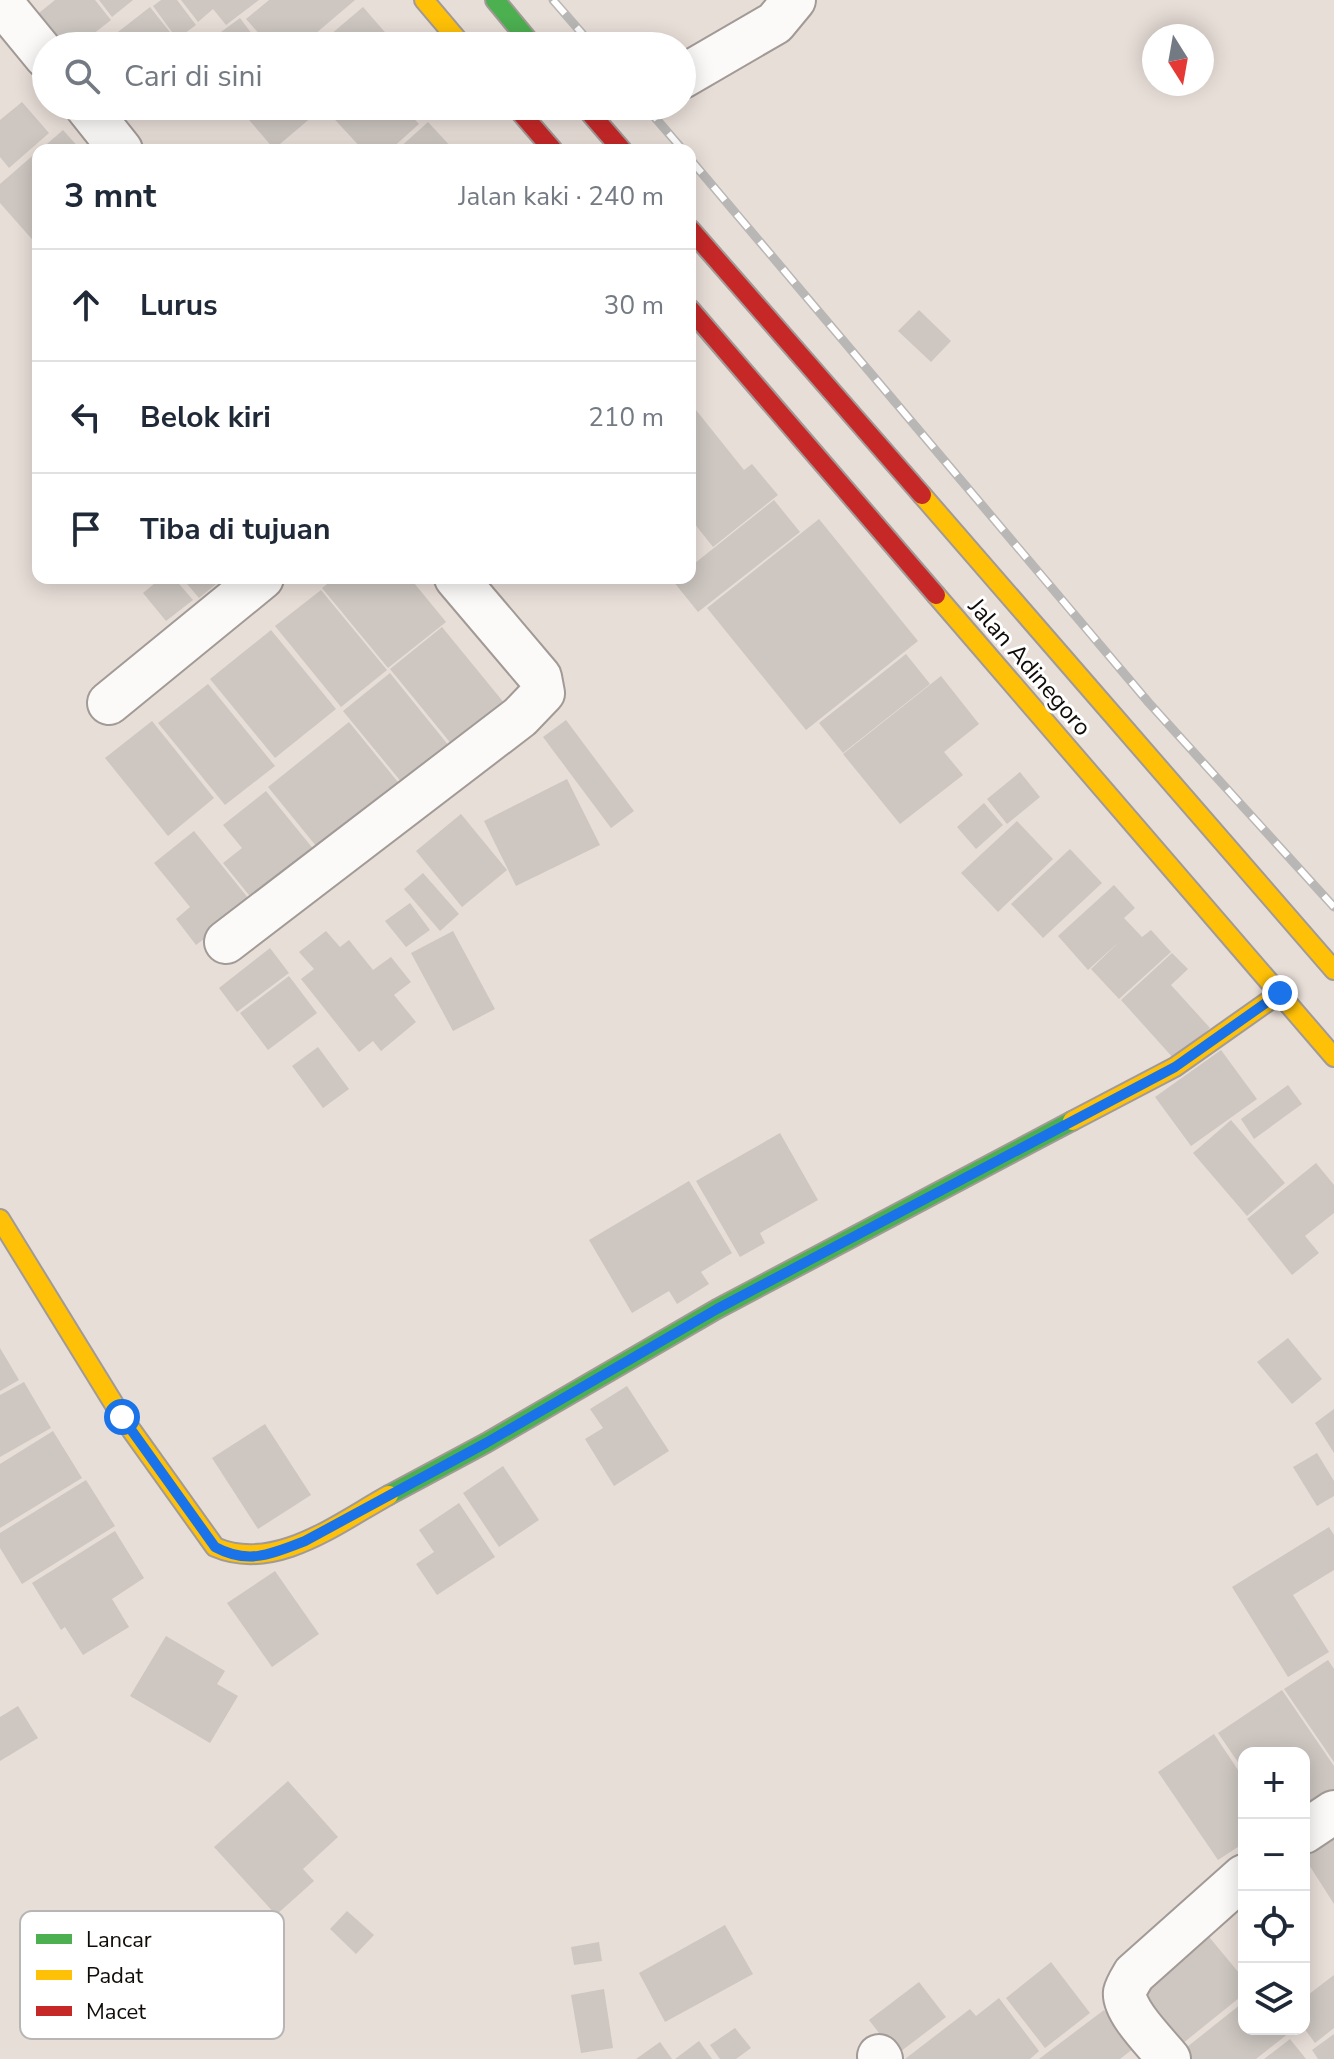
<!DOCTYPE html>
<html lang="id">
<head>
<meta charset="utf-8">
<style>
	body { margin:0; font-family:"Nunito Sans",sans-serif; background:#f2f2f3; color:#1f2937 }
	.controls { position:absolute; right:24px; bottom:24px; display:grid; overflow:hidden; border-radius:16px; box-shadow:0 4px 20px #0003 }
	.controls button { width:72px; height:72px; display:grid; place-items:center; padding:0; border:0; border-bottom:2px solid #e0e1e3; background:#fff; color:#1f2937; font:40px sans-serif }
	.compass { position:absolute; left:1142px; top:24px; width:72px; height:72px; border-radius:50%; background:#fff; box-shadow:0 4px 20px #0003; rotate:169deg }
	.stop { position:absolute; width:24px; height:24px; margin:-18px; border:6px solid #1a73e8; border-radius:50%; background:#fff }
	.stop.end { background:#1a73e8; border-color:#fff; box-shadow:0 2px 8px #0008 }
	.list { margin:0; padding:0; list-style:none }
	h2 { display:flex; justify-content:space-between; align-items:center; height:104px; margin:0; padding:0 32px; font-size:34px }
	h2 small { font-size:26px; font-weight:400; color:#747a83 }
	.list li { display:grid; grid-template-columns:52px 1fr auto; gap:24px; align-items:center; box-sizing:border-box; height:112px; padding:0 32px; border-top:2px solid #e0e1e3 }
	.list b { display:block; font-size:30px; white-space:nowrap }
	.list em { font-size:26px; font-style:normal; color:#747a83 }
	.icon { flex:none; width:44px; height:44px; fill:none; stroke:currentColor; stroke-width:2; stroke-linecap:round; stroke-linejoin:round }
	.map { position:relative; flex:none; width:1334px; height:2059px; overflow:hidden }
	.search { position:absolute; background:#fff; box-shadow:0 4px 20px #0003; left:32px; top:32px; width:664px; height:88px; display:flex; align-items:center; gap:20px; box-sizing:border-box; padding:0 28px; border-radius:44px; color:#747a83; font-size:30px }
	.panel { position:absolute; background:#fff; box-shadow:0 4px 20px #0003; left:32px; top:144px; width:664px; height:440px; border-radius:16px }
	.map>svg:first-child { display:block }
	.building { fill:#cdc6c1 }
	.lines { fill:none; stroke-linecap:round; stroke-linejoin:round }
	.street-casing { stroke:#a29a96; stroke-width:46 }
	.fast-casing { stroke:#a29a96; stroke-width:22 }
	.slow-casing { stroke:#a29a96; stroke-width:22 }
	.jam-casing { stroke:#a29a96; stroke-width:22 }
	.street { stroke:#fcfaf9; stroke-width:42 }
	.fast { stroke:#4caf50; stroke-width:18 }
	.slow { stroke:#ffc107; stroke-width:18 }
	.jam { stroke:#c62828; stroke-width:18 }
	.rail-casing { stroke:#b9b7b5; stroke-width:9 }
	.rail { stroke:#fff; stroke-width:6; stroke-dasharray:18; stroke-linecap:butt }
	.route { stroke:#1a73e8; stroke-width:10 }
	.labels { text-anchor:middle; dominant-baseline:central; stroke-width:6; stroke-linejoin:round; paint-order:stroke }
	.street-label { font-size:24px; fill:#100b07; stroke:#fff }
	.key { fill:#fff; stroke:#b7b6b5; stroke-width:2 }
	.key-label { font-size:22px; fill:#100b07 }
</style>
</head>
<body>
<div class="map">
<svg width="1334" height="2059" viewBox="0 0 1334 2059">
	<rect width="100%" height="100%" fill="#e8ded8"/>
	<g class="building">
		<path d="M55,0H95L111,20L78,46H57L34,17Z"/>
		<path d="M99,0H133L112,17Z"/>
		<path d="M161,0H177L196,25L177,39L153,6Z"/>
		<path d="M181,0H259L226,25L213,9L198,22Z"/>
		<path d="M269,0H355L301,46H270L246,19Z"/>
		<path d="M150,7L181,46H100Z"/>
		<path d="M363,7L397,46H317Z"/>
		<path d="M240,18L261,46H202Z"/>
		<path d="M22,102L49,133L9,168L0,157V120Z"/>
		<path d="M237,106H325L274,149Z"/>
		<path d="M330,106H402L419,124L390,150H363L326,110Z"/>
		<path d="M428,122L454,150H397Z"/>
		<path d="M63,130L81,150H40Z"/>
		<path d="M38,151V246L0,203V184Z"/>
		<path d="M919,310L951,341L931,362L898,331Z"/>
		<path d="M696,410L744,470L752,464L778,495L713,547L690,518V414Z"/>
		<path d="M774,500L800,532L698,612L673,581L677,578H690V567Z"/>
		<path d="M819,519L918,641L806,730L707,608Z"/>
		<path d="M161,578H174L193,600L166,621L143,593Z"/>
		<path d="M182,578H211L216,584L199,598Z"/>
		<path d="M335,578H410L446,622L388,668L322,588Z"/>
		<path d="M321,590L387,670L341,707L275,626Z"/>
		<path d="M442,627L505,704L453,746L390,669Z"/>
		<path d="M271,630L336,709L275,758L210,679Z"/>
		<path d="M906,654L930,684L843,753L819,723Z"/>
		<path d="M390,673L449,746L403,784L343,711Z"/>
		<path d="M941,676L979,724L944,752L963,775L900,824L843,754Z"/>
		<path d="M208,684L275,766L225,805L158,723Z"/>
		<path d="M566,720L634,811L611,828L543,737Z"/>
		<path d="M152,721L214,798L168,836L105,758Z"/>
		<path d="M349,722L402,787L321,852L268,787Z"/>
		<path d="M1020,772L1040,797L1007,824L987,799Z"/>
		<path d="M567,779L600,845L516,886L484,821Z"/>
		<path d="M266,791L324,862L257,905L223,863L242,848L223,825Z"/>
		<path d="M984,803L1003,825L976,849L957,827Z"/>
		<path d="M461,814L507,870L462,907L416,851Z"/>
		<path d="M1017,821L1053,859L998,912L961,873Z"/>
		<path d="M194,831L257,909L212,933L196,945L176,919L190,907L154,863Z"/>
		<path d="M1070,849L1102,883L1043,938L1011,904Z"/>
		<path d="M423,873L459,914L440,931L404,889Z"/>
		<path d="M1114,885L1135,908L1124,918L1142,937L1151,930L1171,952L1119,999L1091,969L1121,940L1088,970L1058,936Z"/>
		<path d="M410,903L430,930L406,947L385,921Z"/>
		<path d="M326,931L340,947L349,940L373,970L391,957L411,982L394,995L416,1022L381,1051L373,1041L359,1052L301,979L314,969L299,952Z"/>
		<path d="M453,931L495,1009L453,1031L411,953Z"/>
		<path d="M270,948L289,973L237,1012L219,988Z"/>
		<path d="M1172,953L1188,969L1171,985L1210,1028L1175,1060L1121,1000Z"/>
		<path d="M289,976L317,1013L268,1050L240,1013Z"/>
		<path d="M318,1047L349,1089L323,1108L292,1066Z"/>
		<path d="M1221,1050L1257,1099L1191,1146L1155,1097Z"/>
		<path d="M1288,1085L1302,1104L1254,1139L1241,1119Z"/>
		<path d="M1231,1120L1285,1183L1247,1216L1193,1153Z"/>
		<path d="M780,1133L818,1200L760,1233L765,1243L740,1257L696,1181Z"/>
		<path d="M1316,1163L1334,1185V1213L1305,1236L1319,1253L1292,1275L1247,1219Z"/>
		<path d="M689,1181L732,1253L701,1272L709,1284L677,1304L669,1291L632,1313L589,1240Z"/>
		<path d="M1288,1338L1322,1379L1292,1404L1257,1362Z"/>
		<path d="M0,1348L19,1380L0,1391Z"/>
		<path d="M24,1382L51,1428L0,1457V1395Z"/>
		<path d="M627,1386L669,1451L614,1486L585,1439L603,1428L590,1409Z"/>
		<path d="M1334,1409V1453L1315,1423Z"/>
		<path d="M265,1424L311,1495L258,1529L212,1458Z"/>
		<path d="M53,1431L82,1478L0,1528V1464Z"/>
		<path d="M1317,1453L1334,1481V1496L1317,1506L1293,1467Z"/>
		<path d="M503,1466L539,1520L499,1547L463,1493Z"/>
		<path d="M86,1480L115,1526L22,1584L0,1548V1533Z"/>
		<path d="M459,1503L495,1557L437,1595L416,1564L434,1552L419,1530Z"/>
		<path d="M1329,1527L1334,1535V1570L1293,1595L1329,1652L1288,1677L1232,1587Z"/>
		<path d="M115,1531L144,1578L112,1599L129,1627L83,1655L65,1627L61,1630L32,1583Z"/>
		<path d="M275,1571L319,1634L272,1667L227,1603Z"/>
		<path d="M166,1636L225,1671L217,1684L238,1696L210,1743L130,1696Z"/>
		<path d="M1328,1660L1334,1669V1762L1284,1689Z"/>
		<path d="M1282,1690L1334,1766V1790L1304,1810V1753H1244V1771L1218,1733Z"/>
		<path d="M18,1706L38,1738L0,1761V1717Z"/>
		<path d="M1214,1734L1244,1779V1843L1218,1860L1158,1772Z"/>
		<path d="M288,1781L338,1837L303,1869L314,1881L276,1915L214,1847Z"/>
		<path d="M1326,1827L1334,1839V1904L1304,1857V1841Z"/>
		<path d="M347,1911L374,1935L356,1954L330,1929Z"/>
		<path d="M725,1925L753,1974L665,2022L639,1973Z"/>
		<path d="M1205,1932L1244,1979V1994L1177,2048L1131,1992Z"/>
		<path d="M599,1942L602,1961L574,1965L571,1947Z"/>
		<path d="M1051,1962L1090,2013L1045,2048L1006,1998Z"/>
		<path d="M1334,1975V2028L1315,2043L1304,2028V1998Z"/>
		<path d="M919,1982L946,2017L896,2055L869,2020Z"/>
		<path d="M604,1989L613,2048L581,2053L571,1995Z"/>
		<path d="M999,1998L1039,2051L1030,2059H905L970,2009L976,2016Z"/>
		<path d="M1241,2004L1244,2008V2029H1294L1256,2059H1180L1177,2055Z"/>
		<path d="M1104,2010L1134,2048L1120,2059H1039Z"/>
		<path d="M735,2028L751,2048L736,2059H720L710,2045Z"/>
		<path d="M1334,2034V2059H1318L1312,2050Z"/>
		<path d="M1290,2039L1306,2059H1264Z"/>
		<path d="M699,2041L712,2059H675Z"/>
		<path d="M660,2042L672,2059H636Z"/>
	</g>
	<g class="lines">
		<g class="street-casing">
			<g id="street">
				<path d="M0,1L46,57"/>
				<path d="M682,77L775,23L794,0"/>
				<path d="M86,106L121,150"/>
				<path d="M109,703L262,578"/>
				<path d="M226,942L520,717L543,693L540,677L456,578"/>
				<path d="M1304,1832L1334,1812"/>
				<path d="M879,2056L881,2059"/>
				<path d="M1169,2059C1158,2045 1122,2010 1125,1992C1126,1987 1131,1979 1134,1974L1244,1876"/>
			</g>
		</g>
		<g class="fast-casing">
			<g id="fast">
				<path d="M495,0L533,46"/>
				<path d="M389,1495L486,1443L717,1309L1072,1121"/>
			</g>
		</g>
		<g class="slow-casing">
			<g id="slow">
				<path d="M424,0L463,46"/>
				<path d="M922,495L1334,970"/>
				<path d="M936,595L1334,1057"/>
				<path d="M1072,1121L1175,1067L1280,993"/>
				<path d="M0,1219L122,1417L215,1547C275,1573 338,1523 389,1495"/>
			</g>
		</g>
		<g class="jam-casing">
			<g id="jam">
				<path d="M515,106L553,150"/>
				<path d="M584,106L622,150"/>
				<path d="M690,229L922,495"/>
				<path d="M690,309L936,595"/>
			</g>
		</g>
		<use href="#street" class="street"/>
		<use href="#fast" class="fast"/>
		<use href="#slow" class="slow"/>
		<use href="#jam" class="jam"/>
		<g class="rail-casing">
			<g id="rail">
				<path d="M553,0L593,46"/>
				<path d="M645,106L683,150"/>
				<path d="M690,159L1149,703L1334,907"/>
			</g>
		</g>
		<use href="#rail" class="rail"/>
	</g>
	<g class="lines">
		<path class="route" d="M122,1417L215,1547C248,1565 272,1554 305,1541L486,1443L717,1309L1175,1067L1280,993"/>
	</g>
	<g class="labels">
		<g class="street-label">
			<text transform="translate(1030 667) rotate(49)">Jalan Adinegoro</text>
		</g>
	</g>
	<rect x="20" y="1911" width="264" height="128" rx="12" class="key"/>
	<rect x="36" y="1934" width="36" height="10" fill="#4caf50"/>
	<rect x="36" y="1970" width="36" height="10" fill="#ffc107"/>
	<rect x="36" y="2006" width="36" height="10" fill="#c62828"/>
	<g class="key-label">
		<text x="86" y="1947">Lancar</text>
		<text x="86" y="1983">Padat</text>
		<text x="86" y="2019">Macet</text>
	</g>
</svg>
<div class="controls">
<button>+</button>
<button>−</button>
<button><svg class="icon" aria-label="locate" viewBox="0 0 24 24"><circle cx="12" cy="12" r="6"/><path d="M12 2v4M12 18v4M2 12h4M18 12h4"/></svg></button>
<button><svg class="icon" aria-label="layers" viewBox="0 0 24 24"><path d="M12 4l9 5-9 5-9-5zM3 14l9 5 9-5"/></svg></button>
</div>
<svg class="compass" viewBox="-18 -18 36 36"><path d="M0-13l5 13h-10z" fill="#e53935"/><path d="M0 13l5-13h-10z" fill="#747a83"/></svg>
<div class="stop" style="left:122px;top:1417px"></div>
<div class="stop end" style="left:1280px;top:993px"></div>
<div class="search"><svg class="icon" aria-label="search" viewBox="0 0 24 24"><circle cx="10" cy="10" r="6"/><path d="M15 15l6 6"/></svg>Cari di sini</div>
<section class="panel">
<h2>3 mnt<small>Jalan kaki · 240 m</small></h2>
<ul class="list">
<li><svg class="icon" aria-label="ahead" viewBox="0 0 24 24"><path d="M12 20V5M6 11l6-6 6 6"/></svg><div><b>Lurus</b></div><em>30 m</em></li>
<li><svg class="icon" aria-label="left" viewBox="0 0 24 24"><path d="M17 20v-9H6M10 6l-5 5 5 5"/></svg><div><b>Belok kiri</b></div><em>210 m</em></li>
<li><svg class="icon" aria-label="arrive" viewBox="0 0 24 24"><path d="M6 21V4h12l-3 4 3 4H6"/></svg><div><b>Tiba di tujuan</b></div></li>
</ul>
</section>
</div>
</body>
</html>
